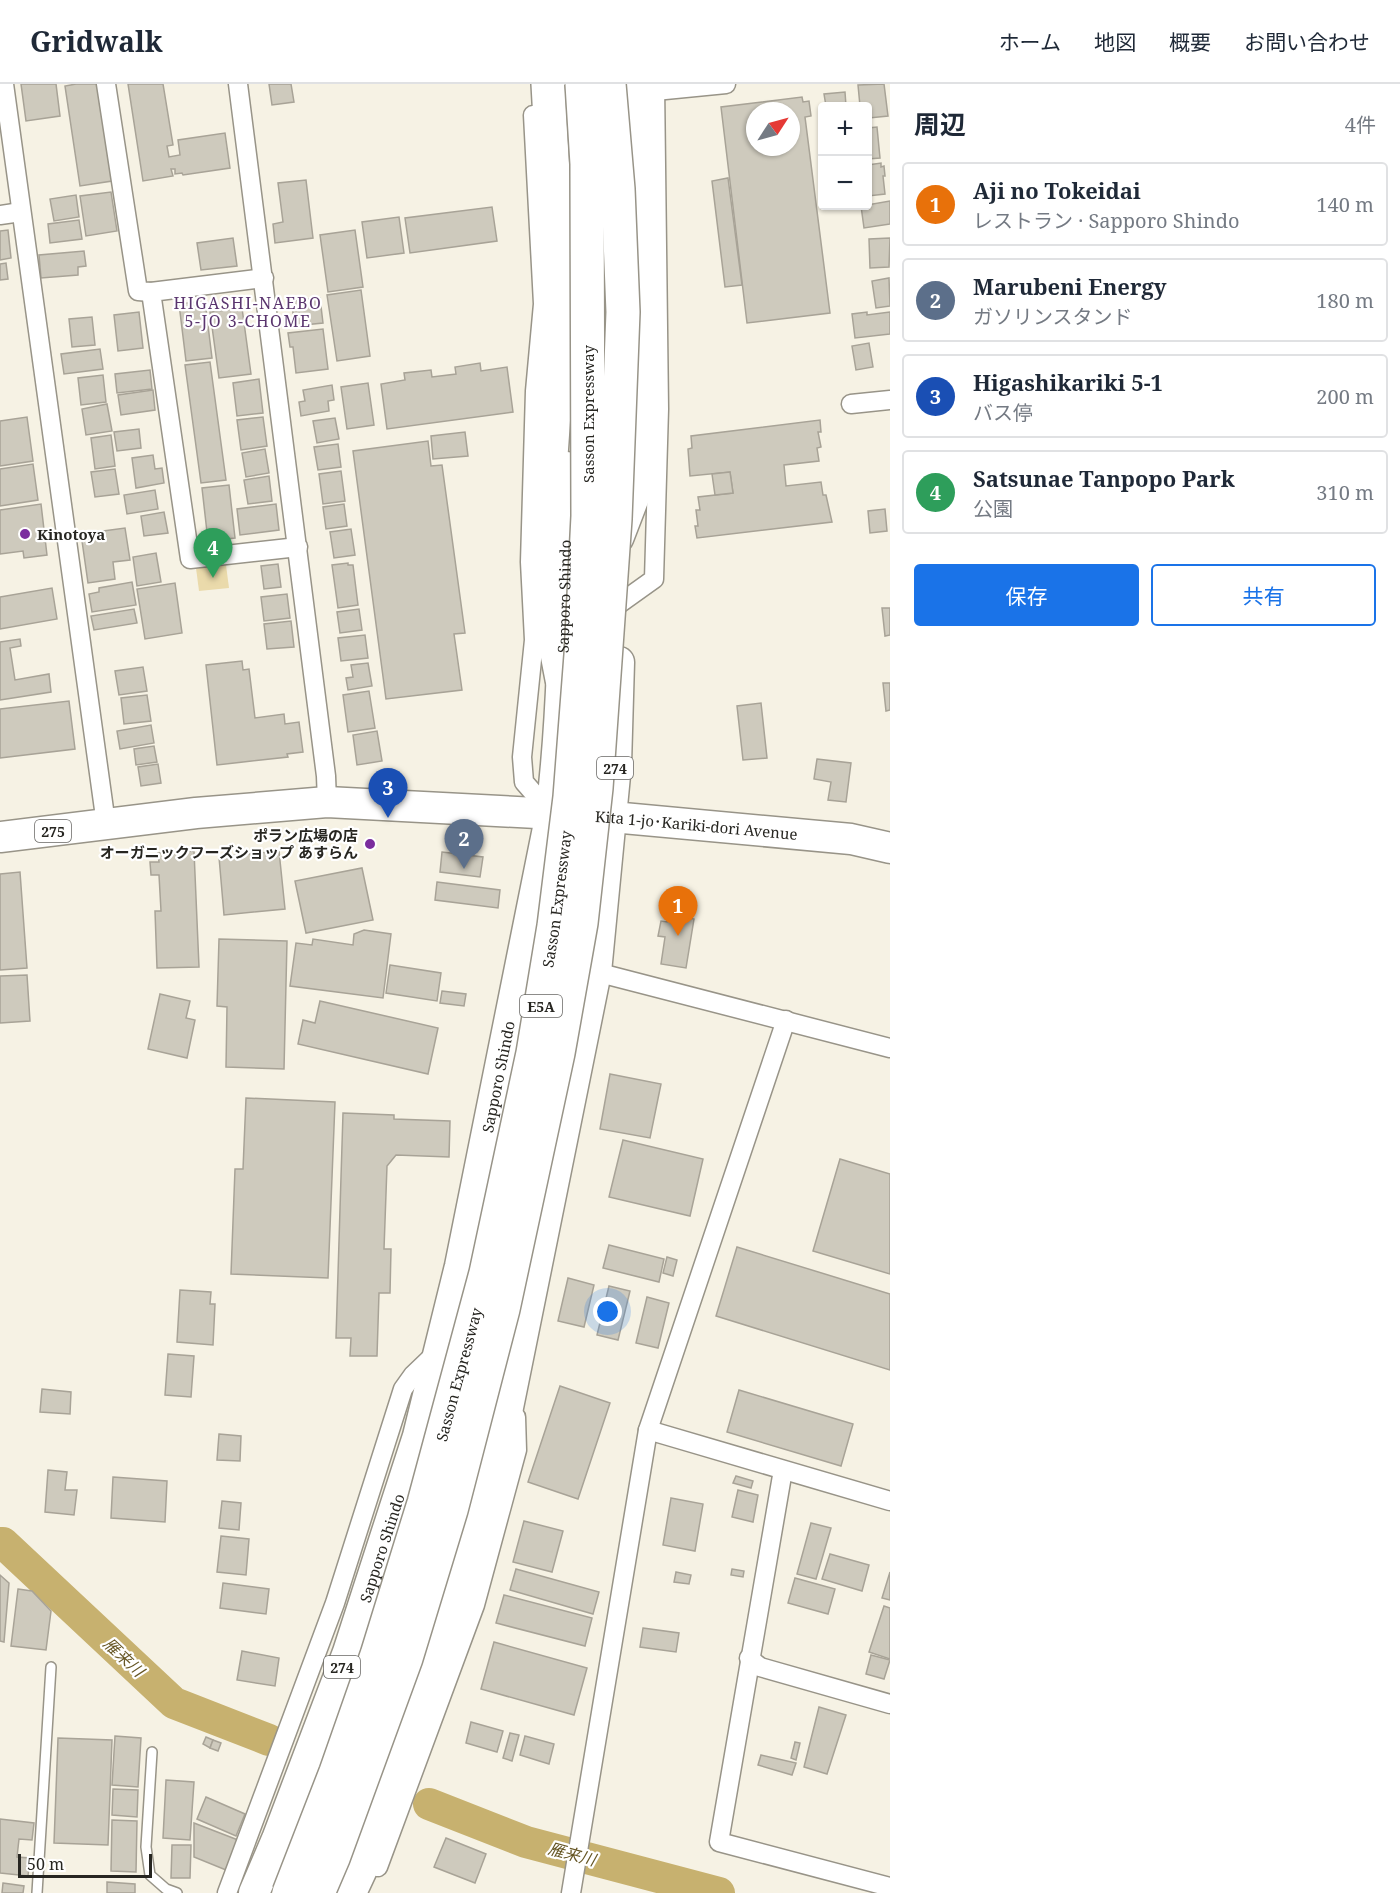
<!DOCTYPE html>
<html lang="ja">
<head>
<meta charset="utf-8">
<style>
	body { margin:0; font-family:"Noto Serif","Noto Sans JP",serif; background:#f2f2f3; color:#1f2937 }
	.controls { position:absolute; right:18px; top:18px; display:grid; overflow:hidden; border-radius:6px; box-shadow:0 2px 4px #0004 }
	.controls button { width:54px; height:54px; display:grid; place-items:center; padding:0; border:0; border-bottom:2px solid #e0e1e3; background:#fff; color:#1f2937; font:30px sans-serif }
	.compass { position:absolute; left:746px; top:18px; width:54px; height:54px; border-radius:50%; background:#fff; box-shadow:0 2px 4px #0004; rotate:54deg }
	.scale { position:absolute; left:18px; bottom:15px; width:134px; box-sizing:border-box; padding-left:6px; border:3px solid #272621; border-top:0; font-size:16px; line-height:21px; white-space:nowrap; color:#272621; -webkit-text-stroke:4px #fff; paint-order:stroke }
	.you { position:absolute; left:608px; top:1228px; width:21px; height:21px; margin:-15px; border:4px solid #fff; border-radius:50%; background:#1a73e8; box-shadow:0 0 0 9px #1a73e833 }
	.badge { display:grid; place-items:center; width:39px; height:39px; border-radius:50%; background:#1a73e8; color:#fff; font-size:20px; font-weight:700 }
	.pin { position:absolute; translate:-50% -50px; filter:drop-shadow(0 2px 3px #0008) }
	.pin::after { content:''; position:absolute; top:32px; width:21px; height:18px; background:inherit; clip-path:polygon(0 0,100% 0,50% 100%) }
	.list { margin:0; padding:0; list-style:none }
	h2 { display:flex; justify-content:space-between; align-items:center; height:78px; margin:0; padding:0 24px; font-size:26px }
	h2 small { font-size:20px; font-weight:400; color:#747a83 }
	.list li { display:grid; grid-template-columns:39px 1fr auto; gap:18px; align-items:center; box-sizing:border-box; height:84px; margin:0 12px 12px; padding:0 12px; border:2px solid #e0e1e3; border-radius:6px }
	.list b { display:block; font-size:22px; white-space:nowrap }
	.list p { margin:0; font-size:20px; white-space:nowrap; color:#747a83 }
	.list em { font-size:20px; font-style:normal; color:#747a83 }
	.actions { display:flex; gap:12px; padding:18px 24px }
	.actions a { flex:1; padding:14px 0; border:2px solid #1a73e8; border-radius:6px; text-align:center; font-size:21px; color:#1a73e8 }
	.actions .main { background:#1a73e8; color:#fff }
	.map { position:relative; flex:none; width:890px; height:1809px; overflow:hidden }
	header { display:flex; align-items:center; gap:36px; box-sizing:border-box; height:84px; padding:0 30px; background:#fff; border-bottom:2px solid #e0e1e3 }
	header strong { font-size:28px }
	nav { display:flex; gap:33px; margin-inline-start:auto; font-size:21px }
	main { display:flex }
	aside { flex:1; background:#fff }
	.map>svg:first-child { display:block }
	.green { fill:#eadaab }
	.lines { fill:none; stroke-linecap:round; stroke-linejoin:round }
	.river { stroke:#c7b16f; stroke-width:32 }
	.building { fill:#cecabd; stroke:#a8a397; stroke-width:1.5; fill-rule:evenodd }
	.service-casing { stroke:#989488; stroke-width:12 }
	.minor-casing { stroke:#989488; stroke-width:21 }
	.trunk-casing { stroke:#989488; stroke-width:33 }
	.motorway-casing { stroke:#989488; stroke-width:36 }
	.service { stroke:#fff; stroke-width:9 }
	.minor { stroke:#fff; stroke-width:18 }
	.trunk { stroke:#fff; stroke-width:30 }
	.motorway { stroke:#fff; stroke-width:33 }
	.motorway-bridge-casing { stroke:#989488; stroke-width:36; stroke-linecap:butt }
	.motorway-bridge { stroke:#fff; stroke-width:33 }
	.poi-dot { fill:#7b2d9e; stroke:#fff; stroke-width:2 }
	.labels { text-anchor:middle; dominant-baseline:central; stroke-width:4.5; stroke-linejoin:round; paint-order:stroke }
	.shield { fill:#fff; stroke:#686764; stroke-width:1.5 }
	.shield-label { font-size:14px; font-weight:bold; fill:#272621 }
	.street-label { font-size:15px; fill:#272621; stroke:#fff }
	.poi-label { font-size:15px; font-weight:bold; fill:#272621; stroke:#fff; text-anchor:start }
	.neighbourhood-label { font-size:16px; letter-spacing:1.5px; fill:#5a356e; stroke:#fff }
	.water-label { font-size:16px; font-style:italic; fill:#665624; stroke:#fff }
</style>
</head>
<body>
<header>
<strong>Gridwalk</strong>
<nav><a>ホーム</a><a>地図</a><a>概要</a><a>お問い合わせ</a></nav>
</header>
<main>
<div class="map">
<svg width="890" height="1809" viewBox="0 0 890 1809">
	<rect width="100%" height="100%" fill="#f6f2e4"/>
	<path class="green" d="M226,481L229,504L199,507L196,484Z"/>
	<g class="lines">
		<g class="river">
			<path d="M0,1459H3L174,1619L269,1656"/>
			<path d="M429,1720L526,1758L719,1809"/>
		</g>
	</g>
	<g class="building">
		<path d="M21,0H56L60,32L26,37Z"/>
		<path d="M76,0H97L112,97L80,102L65,2Z"/>
		<path d="M128,0H163L173,61L167,62L169,73L180,71L178,56L225,49L230,84L183,91L182,89L175,90V85H171L173,92L143,97Z"/>
		<path d="M269,0H291L294,18L272,21Z"/>
		<path d="M884,0L888,32L869,34L868,22H860L858,1Z"/>
		<path d="M845,8L846,22H826L824,10Z"/>
		<path d="M802,13L803,18L809,17L811,32L805,33L830,229L747,239L721,23ZM755,27H791V63H755Z"/>
		<path d="M877,43L880,74L868,75V44Z"/>
		<path d="M881,79V83L884,82L885,92H883L885,110L868,112V81Z"/>
		<path d="M728,94L742,201L725,203L712,97Z"/>
		<path d="M306,96L313,154L275,159L273,140L283,138L278,99Z"/>
		<path d="M111,108L117,147L86,152L80,112Z"/>
		<path d="M76,111L79,133L54,137L50,115Z"/>
		<path d="M890,117V140L864,144L861,122Z"/>
		<path d="M492,123L497,157L410,169L405,134Z"/>
		<path d="M399,133L404,169L367,174L362,138Z"/>
		<path d="M79,136L82,155L50,159L48,140Z"/>
		<path d="M8,146L11,174L0,176V147Z"/>
		<path d="M355,146L363,203L328,208L320,151Z"/>
		<path d="M233,154L237,182L201,186L197,159Z"/>
		<path d="M890,154L889,183L870,184L869,155Z"/>
		<path d="M84,167L86,182L78,183V191L41,194L39,171Z"/>
		<path d="M6,179L8,195L0,196V180Z"/>
		<path d="M889,194L890,222L876,224L872,197Z"/>
		<path d="M361,206L370,272L337,277L327,211Z"/>
		<path d="M320,214L323,239L294,242L292,217Z"/>
		<path d="M205,217L212,274L186,277L179,220Z"/>
		<path d="M242,224L251,290L219,294L210,228Z"/>
		<path d="M139,228L143,264L118,267L114,231Z"/>
		<path d="M867,228V231L890,228V250L855,254L852,230Z"/>
		<path d="M92,233L95,261L72,263L69,235Z"/>
		<path d="M323,245L328,285L296,289L293,263H290L288,249Z"/>
		<path d="M869,259L873,283L856,286L852,262Z"/>
		<path d="M100,265L103,285L64,290L61,270Z"/>
		<path d="M210,278L226,396L201,399L185,281Z"/>
		<path d="M480,279L481,287L507,283L513,328L387,345L381,300L405,296L404,289L431,286L432,293L456,290L455,283Z"/>
		<path d="M150,286L152,305L117,309L115,290Z"/>
		<path d="M103,291L106,318L81,321L78,294Z"/>
		<path d="M259,295L263,329L237,332L233,299Z"/>
		<path d="M368,299L374,341L347,345L341,303Z"/>
		<path d="M332,301L334,316L328,317L329,327L301,332L299,318L305,317L303,306Z"/>
		<path d="M153,306L155,326L121,331L118,311Z"/>
		<path d="M107,320L112,347L86,351L82,325Z"/>
		<path d="M27,333L33,377L0,382V337Z"/>
		<path d="M263,333L267,362L241,366L237,336Z"/>
		<path d="M335,334L339,355L317,359L313,337Z"/>
		<path d="M820,336L821,348H818L821,363L817,364L819,377L784,381L786,402L821,398L823,411H826L832,438L697,454L695,442H698L696,426H700L698,413L733,409L730,388L690,392L688,365L692,364L691,352Z"/>
		<path d="M139,345L141,364L117,367L114,348Z"/>
		<path d="M465,348L468,372L433,375L431,352Z"/>
		<path d="M111,351L115,382L95,385L91,354Z"/>
		<path d="M428,357L431,382L442,381L465,549L454,550L462,606L386,615L353,367Z"/>
		<path d="M338,360L341,383L318,386L314,363Z"/>
		<path d="M265,365L269,389L246,393L242,369Z"/>
		<path d="M153,371L155,385L162,384L164,399L136,404L132,374Z"/>
		<path d="M33,380L38,416L0,422V385Z"/>
		<path d="M115,385L119,410L95,413L91,388Z"/>
		<path d="M341,387L345,417L323,420L319,390Z"/>
		<path d="M730,388L733,409L715,411L712,390Z"/>
		<path d="M269,392L272,417L248,420L244,396Z"/>
		<path d="M229,401L235,454L208,457L202,404Z"/>
		<path d="M155,406L158,425L127,430L124,411Z"/>
		<path d="M41,420L47,471L24,474L23,467L0,470V426Z"/>
		<path d="M276,420L279,446L240,451L237,425Z"/>
		<path d="M344,420L347,442L326,445L323,423Z"/>
		<path d="M885,425L887,447L870,449L868,427Z"/>
		<path d="M164,428L168,449L144,452L141,432Z"/>
		<path d="M125,444L130,476L113,478L115,495L88,499L81,450Z"/>
		<path d="M351,445L355,471L334,474L330,448Z"/>
		<path d="M156,469L161,498L137,502L133,473Z"/>
		<path d="M348,479V481H353L358,521L338,524L332,481Z"/>
		<path d="M278,480L281,503L264,505L261,482Z"/>
		<path d="M132,498L136,521L92,528L89,510L99,508V504Z"/>
		<path d="M175,499L182,549L145,555L137,505Z"/>
		<path d="M52,504L57,535L0,545V513Z"/>
		<path d="M287,510L290,534L264,537L261,513Z"/>
		<path d="M882,524H890V551L885,552Z"/>
		<path d="M134,525L137,539L94,546L91,532Z"/>
		<path d="M359,525L362,546L340,549L337,528Z"/>
		<path d="M291,537L294,563L267,565L264,540Z"/>
		<path d="M365,551L368,574L341,577L338,554Z"/>
		<path d="M20,555L21,562L10,564L15,596L49,590L51,608L0,616V558Z"/>
		<path d="M242,577L243,586L249,585L255,634L284,630L285,640L299,638L303,668L287,670L288,673L217,681L206,581Z"/>
		<path d="M368,579L372,602L348,606L346,594L353,593L351,581Z"/>
		<path d="M143,583L147,607L119,611L115,587Z"/>
		<path d="M883,599H890V626L886,627Z"/>
		<path d="M369,607L375,644L348,648L343,611Z"/>
		<path d="M147,611L151,637L124,640L121,614Z"/>
		<path d="M69,617L75,665L0,674V625Z"/>
		<path d="M761,619L767,674L743,676L737,622Z"/>
		<path d="M151,641L154,659L120,665L117,647Z"/>
		<path d="M377,647L382,677L357,681L353,651Z"/>
		<path d="M154,662L157,678L136,681L134,665Z"/>
		<path d="M817,675L851,679L846,718L828,716L831,698L814,695Z"/>
		<path d="M158,680L161,699L141,702L138,683Z"/>
		<path d="M194,767L199,883L157,884L155,827H161L159,791H151L150,778H159L158,769Z"/>
		<path d="M279,767L285,825L224,831L219,773Z"/>
		<path d="M442,768L483,773L480,793L440,788Z"/>
		<path d="M362,784L373,836L306,849L295,797Z"/>
		<path d="M20,788L27,884L0,886V790Z"/>
		<path d="M437,798L500,806L498,824L435,816Z"/>
		<path d="M669,830L694,835L686,884L661,880L665,853L658,852L661,837L667,838Z"/>
		<path d="M364,846L391,850L383,914L290,902L296,859L312,861L313,855L353,861L354,850Z"/>
		<path d="M219,855L287,857L284,985L226,983L227,923L217,922Z"/>
		<path d="M390,881L441,889L437,917L386,909Z"/>
		<path d="M27,891L30,937L0,939V892Z"/>
		<path d="M442,907L466,910L464,922L440,919Z"/>
		<path d="M160,910L190,917L186,934L195,936L187,974L148,965Z"/>
		<path d="M320,917L438,944L428,990L298,960L303,936L315,939Z"/>
		<path d="M610,990L661,1000L650,1054L600,1045Z"/>
		<path d="M246,1014L335,1018L328,1194L231,1190L235,1085H243Z"/>
		<path d="M343,1029L394,1031V1035L450,1037L449,1073L396,1071L387,1082L384,1165H391L390,1209H379L377,1272H350L351,1254H336Z"/>
		<path d="M623,1056L703,1075L690,1132L609,1113Z"/>
		<path d="M840,1075L890,1090V1190L813,1167Z"/>
		<path d="M609,1161L664,1175L659,1198L603,1184Z"/>
		<path d="M737,1163L890,1210V1286L716,1232Z"/>
		<path d="M667,1173L677,1176L673,1192L663,1189Z"/>
		<path d="M568,1194L594,1201L584,1243L558,1237Z"/>
		<path d="M609,1202L630,1207L618,1256L597,1251Z"/>
		<path d="M180,1206L211,1208L210,1220H215L213,1261L177,1258Z"/>
		<path d="M647,1213L669,1219L658,1264L636,1259Z"/>
		<path d="M168,1270L194,1272L191,1313L165,1311Z"/>
		<path d="M560,1302L610,1319L578,1415L528,1398Z"/>
		<path d="M42,1305L71,1308L70,1330L40,1328Z"/>
		<path d="M739,1306L853,1340L841,1382L727,1348Z"/>
		<path d="M219,1350L241,1352L240,1377L217,1376Z"/>
		<path d="M48,1386L67,1388L65,1406H77L74,1431L45,1428Z"/>
		<path d="M736,1392L753,1397L751,1404L733,1399Z"/>
		<path d="M113,1393L167,1397L165,1438L111,1434Z"/>
		<path d="M738,1406L758,1411L753,1438L732,1433Z"/>
		<path d="M671,1414L703,1420L695,1467L663,1461Z"/>
		<path d="M222,1417L241,1419L239,1446L219,1444Z"/>
		<path d="M524,1437L563,1447L552,1488L513,1478Z"/>
		<path d="M811,1439L831,1444L816,1495L797,1490Z"/>
		<path d="M221,1452L249,1455L246,1491L217,1488Z"/>
		<path d="M830,1470L869,1481L862,1507L822,1495Z"/>
		<path d="M516,1485L599,1508L593,1530L510,1506Z"/>
		<path d="M732,1485L744,1487L743,1493L731,1491Z"/>
		<path d="M676,1488L691,1491L689,1500L674,1498Z"/>
		<path d="M890,1488V1516L882,1514Z"/>
		<path d="M0,1491L9,1499L4,1558L0,1557Z"/>
		<path d="M795,1494L835,1505L828,1530L788,1519Z"/>
		<path d="M223,1499L269,1505L266,1530L220,1524Z"/>
		<path d="M18,1505L32,1507L51,1527L46,1566L11,1562Z"/>
		<path d="M504,1511L592,1534L585,1562L496,1539Z"/>
		<path d="M884,1522L890,1524V1575L869,1568Z"/>
		<path d="M643,1544L679,1549L676,1568L640,1563Z"/>
		<path d="M494,1558L587,1584L574,1631L481,1605Z"/>
		<path d="M242,1567L279,1574L275,1602L237,1596Z"/>
		<path d="M871,1571L890,1576L884,1595L866,1590Z"/>
		<path d="M819,1623L846,1631L827,1690L804,1683Z"/>
		<path d="M471,1638L503,1647L497,1668L466,1659Z"/>
		<path d="M510,1649L519,1651L512,1677L503,1674Z"/>
		<path d="M115,1652L141,1654L138,1703L112,1701Z"/>
		<path d="M525,1652L554,1660L549,1680L520,1671Z"/>
		<path d="M206,1653L213,1656L210,1664L203,1660Z"/>
		<path d="M58,1654L112,1656L108,1761L54,1759Z"/>
		<path d="M213,1656L221,1659L218,1667L210,1664Z"/>
		<path d="M795,1658L800,1659L796,1676L791,1674Z"/>
		<path d="M761,1671L796,1679L792,1691L758,1681Z"/>
		<path d="M166,1696L194,1698L190,1756L163,1754Z"/>
		<path d="M113,1705L138,1706L137,1733L112,1731Z"/>
		<path d="M206,1713L245,1730L236,1752L197,1735Z"/>
		<path d="M0,1735L34,1739L32,1756L19,1755L17,1773L30,1774L28,1792L0,1789Z"/>
		<path d="M112,1736L137,1737L136,1788L111,1787Z"/>
		<path d="M194,1739L238,1756L226,1786L194,1773Z"/>
		<path d="M446,1754L486,1770L475,1799L434,1783Z"/>
		<path d="M172,1761H191L190,1794H171Z"/>
		<path d="M107,1798L135,1800V1809H107Z"/>
		<path d="M3,1799L24,1802L23,1809H2Z"/>
	</g>
	<g class="lines">
		<g class="service-casing">
			<g id="service">
				<path d="M152,1668L146,1763L150,1791L166,1805L177,1809"/>
				<path d="M37,1809L51,1583"/>
			</g>
		</g>
		<g class="minor-casing">
			<g id="minor">
				<path d="M4,0L106,740"/>
				<path d="M106,0L138,207L151,208"/>
				<path d="M238,0L326,692L327,718"/>
				<path d="M655,7L726,0"/>
				<path d="M533,31L543,220L535,307L530,478L534,556L522,673L524,698L551,729"/>
				<path d="M0,131L21,128"/>
				<path d="M264,194L151,208L190,475L298,463"/>
				<path d="M851,320L890,316"/>
				<path d="M619,520L654,495L659,325L655,0"/>
				<path d="M596,888L890,964"/>
				<path d="M648,1346L890,1417"/>
				<path d="M783,1386L719,1758L890,1803"/>
				<path d="M749,1574L760,1583L890,1620"/>
				<path d="M378,1783L475,1521L517,1366L516,1333"/>
				<path d="M227,1809L335,1519L403,1305L413,1291L436,1269"/>
				<path d="M571,1809L648,1346L786,936"/>
			</g>
		</g>
		<g class="trunk-casing">
			<g id="trunk">
				<path id="s1" d="M0,753L196,729L327,718L612,733L851,755L890,764"/>
				<path id="s2" d="M254,1809L277,1755L348,1568L418,1352L460,1182L551,729C565,614 564,498 566,383"/>
				<path d="M351,1809L364,1781L463,1494L501,1358L596,888L616,681L619,578"/>
			</g>
		</g>
		<g class="motorway-casing">
			<g id="motorway">
				<path d="M548,0L561,229L550,386L545,508L562,595"/>
				<path d="M617,453L634,409L639,194L637,0"/>
			</g>
		</g>
		<use href="#service" class="service"/>
		<use href="#minor" class="minor"/>
		<use href="#trunk" class="trunk"/>
		<use href="#motorway" class="motorway"/>
		<g class="motorway-bridge-casing">
			<g id="motorway-bridge">
				<path id="s3" d="M289,1809L336,1688L377,1571L424,1419L486,1189L533,969L554,842L570,713L581,571L588,432L587,80L582,0"/>
				<path d="M318,1809L333,1774L406,1574L451,1426L503,1225L558,969L581,839L596,704L615,435L623,228L618,105L609,0"/>
			</g>
		</g>
		<use href="#motorway-bridge" class="motorway-bridge"/>
	</g>
	<g class="poi-dot">
		<circle cx="25" cy="450" r="6"/>
		<circle cx="370" cy="760" r="6"/>
	</g>
	<g class="labels">
		<g class="shield">
			<rect x="597" y="673" width="36" height="22" rx="4.5"/>
			<rect x="35" y="736" width="36" height="22" rx="4.5"/>
			<rect x="520" y="911" width="42" height="22" rx="4.5"/>
			<rect x="324" y="1572" width="36" height="22" rx="4.5"/>
		</g>
		<g class="shield-label">
			<text x="615" y="684">274</text>
			<text x="53" y="747">275</text>
			<text x="541" y="922">E5A</text>
			<text x="342" y="1583">274</text>
		</g>
		<g class="street-label">
			<text transform="translate(588 330) rotate(-90)">Sasson Expressway</text>
			<text stroke="none"><textPath href="#s2" startOffset="1340">Sapporo Shindo</textPath></text>
			<text stroke="none"><textPath href="#s1" startOffset="699">Kita 1-jo･Kariki-dori Avenue</textPath></text>
			<text stroke="none"><textPath href="#s3" startOffset="1032">Sasson Expressway</textPath></text>
			<text stroke="none"><textPath href="#s2" startOffset="854">Sapporo Shindo</textPath></text>
			<text stroke="none"><textPath href="#s3" startOffset="546">Sasson Expressway</textPath></text>
			<text stroke="none"><textPath href="#s2" startOffset="368">Sapporo Shindo</textPath></text>
		</g>
		<g class="poi-label">
			<text x="37" y="450">Kinotoya</text>
			<text x="358" y="751" text-anchor="end">ポラン広場の店<tspan x="358" dy="17">オーガニックフーズショップ あすらん</tspan></text>
		</g>
		<g class="neighbourhood-label">
			<text x="248" y="219">HIGASHI-NAEBO<tspan x="248" dy="18">5-JO 3-CHOME</tspan></text>
		</g>
		<g class="water-label">
			<text transform="translate(124 1573) rotate(43)">雁来川</text>
			<text transform="translate(572 1770) rotate(15)">雁来川</text>
		</g>
	</g>
</svg>
<div class="controls">
<button>+</button>
<button>−</button>
</div>
<svg class="compass" viewBox="-18 -18 36 36"><path d="M0-13l5 13h-10z" fill="#e53935"/><path d="M0 13l5-13h-10z" fill="#747a83"/></svg>
<div class="scale">50 m</div>
<div class="you"></div>
<div class="pin badge" style="left:678px;top:852px;background:#e8710a">1</div>
<div class="pin badge" style="left:464px;top:785px;background:#5c6f8a">2</div>
<div class="pin badge" style="left:388px;top:734px;background:#1a4fb4">3</div>
<div class="pin badge" style="left:213px;top:494px;background:#2e9e5b">4</div>
</div>
<aside>
<h2>周辺<small>4件</small></h2>
<ul class="list">
<li><span class="badge" style="background:#e8710a">1</span><div><b>Aji no Tokeidai</b><p>レストラン · Sapporo Shindo</p></div><em>140 m</em></li>
<li><span class="badge" style="background:#5c6f8a">2</span><div><b>Marubeni Energy</b><p>ガソリンスタンド</p></div><em>180 m</em></li>
<li><span class="badge" style="background:#1a4fb4">3</span><div><b>Higashikariki 5-1</b><p>バス停</p></div><em>200 m</em></li>
<li><span class="badge" style="background:#2e9e5b">4</span><div><b>Satsunae Tanpopo Park</b><p>公園</p></div><em>310 m</em></li>
</ul>
<div class="actions"><a class="main">保存</a><a>共有</a></div>
</aside>
</main>
</body>
</html>
